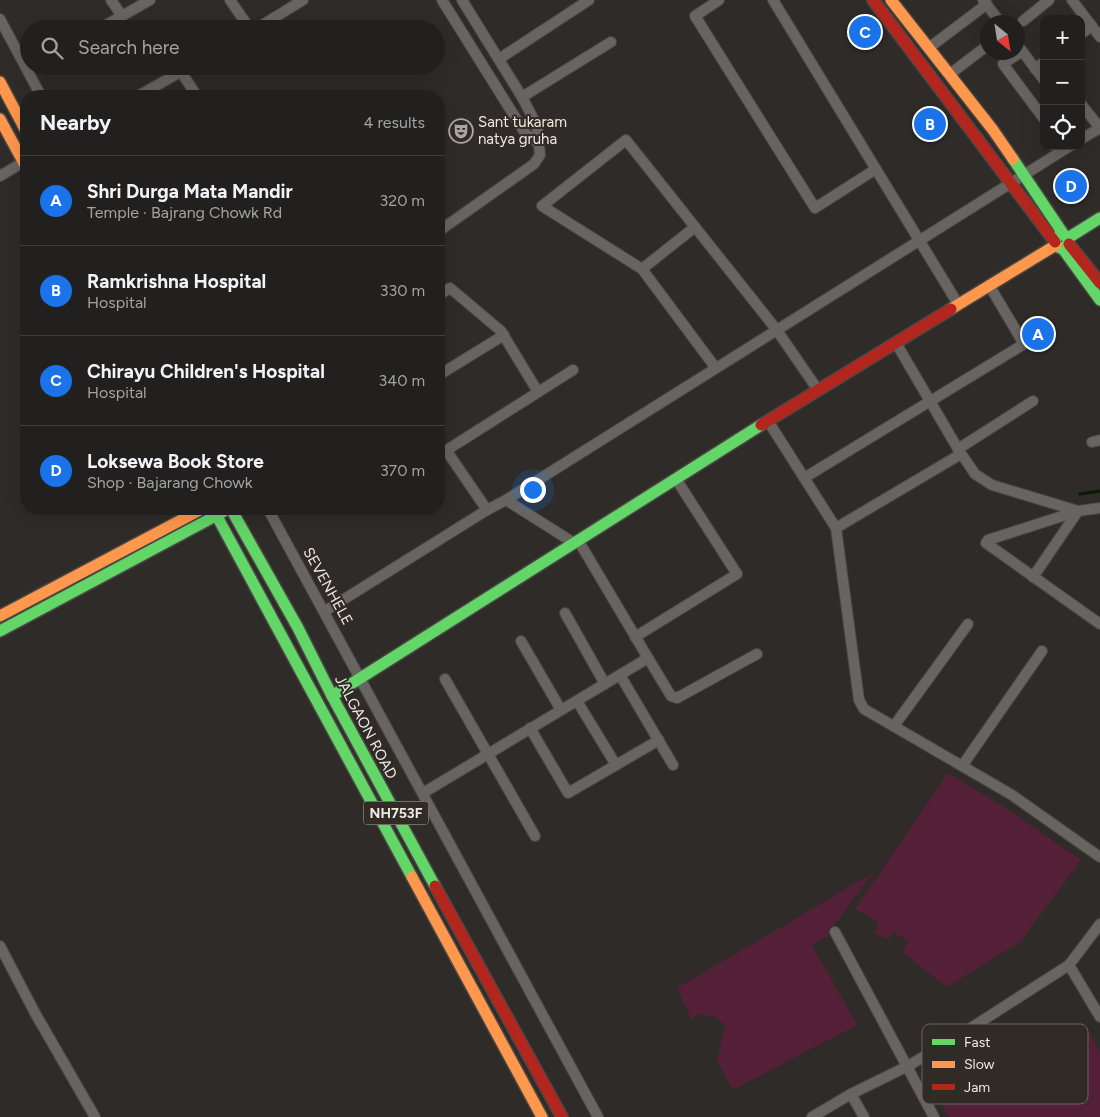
<!DOCTYPE html>
<html lang="en">
<head>
<meta charset="utf-8">
<style>
	body { margin:0; font-family:Figtree,sans-serif; background:#2e2d2c; color:#f1f3f6 }
	.controls { position:absolute; right:15px; top:15px; display:grid; overflow:hidden; border-radius:10px; box-shadow:0 5px 20px #0002 }
	.controls button { width:45px; height:45px; display:grid; place-items:center; padding:0; border:0; border-bottom:1px solid #3f3e3d; background:#22201f; color:#f1f3f6; font:25px sans-serif }
	.compass { position:absolute; left:980px; top:15px; width:45px; height:45px; border-radius:50%; background:#22201f; box-shadow:0 5px 20px #0002; rotate:150deg }
	.you { position:absolute; left:532px; top:489px; width:18px; height:18px; margin:-12px; border:4px solid #fff; border-radius:50%; background:#1a73e8; box-shadow:0 0 0 8px #1a73e833 }
	.badge { display:grid; place-items:center; width:32px; height:32px; border-radius:50%; background:#1a73e8; color:#fff; font-size:16px; font-weight:700 }
	.pin { position:absolute; translate:-50% -50%; border:2px solid #fff; box-shadow:0 1px 5px #0006 }
	.list { margin:0; padding:0; list-style:none }
	h2 { display:flex; justify-content:space-between; align-items:center; height:65px; margin:0; padding:0 20px; font-size:21px }
	h2 small { font-size:16px; font-weight:400; color:#a2a3a4 }
	.list li { display:grid; grid-template-columns:32px 1fr auto; gap:15px; align-items:center; box-sizing:border-box; height:90px; padding:0 20px; border-top:1px solid #3f3e3d }
	.list b { display:block; font-size:19px; white-space:nowrap }
	.list p { margin:0; font-size:16px; white-space:nowrap; color:#a2a3a4 }
	.list em { font-size:16px; font-style:normal; color:#a2a3a4 }
	.icon { flex:none; width:28px; height:28px; fill:none; stroke:currentColor; stroke-width:2; stroke-linecap:round; stroke-linejoin:round }
	.map { position:relative; flex:none; width:1100px; height:1117px; overflow:hidden }
	.search { position:absolute; background:#22201f; box-shadow:0 5px 20px #0002; left:20px; top:20px; width:425px; height:55px; display:flex; align-items:center; gap:12px; box-sizing:border-box; padding:0 18px; border-radius:28px; color:#a2a3a4; font-size:19px }
	.panel { position:absolute; background:#22201f; box-shadow:0 5px 20px #0002; left:20px; top:90px; width:425px; height:425px; border-radius:20px }
	.map>svg:first-child { display:block }
	.green { fill:#542038 }
	.lines { fill:none; stroke-linecap:round; stroke-linejoin:round }
	.stream { stroke:#0b1a04; stroke-width:3 }
	.street-casing { stroke:#4a4744; stroke-width:12 }
	.fast-casing { stroke:#4a4744; stroke-width:14 }
	.slow-casing { stroke:#4a4744; stroke-width:14 }
	.jam-casing { stroke:#4a4744; stroke-width:14 }
	.street { stroke:#676462; stroke-width:10 }
	.fast { stroke:#63d668; stroke-width:11 }
	.slow { stroke:#ff974d; stroke-width:11 }
	.jam { stroke:#b3261e; stroke-width:11 }
	.labels { text-anchor:middle; dominant-baseline:central; stroke-width:4; stroke-linejoin:round; paint-order:stroke }
	.shield { fill:#312b26; stroke:#b5b0ac; stroke-width:1 }
	.shield-label { font-size:14px; font-weight:bold; fill:#ede9e5 }
	.poi-label { font-size:15px; fill:#ede9e5; stroke:#312b26; text-anchor:start }
	.street-label { font-size:15px; fill:#ede9e5; stroke:#312b26 }
	.key { fill:#312b26; stroke:#69645f; stroke-width:1 }
	.key-label { font-size:14px; fill:#ede9e5 }
</style>
</head>
<body>
<div class="map">
<svg width="1100" height="1117" viewBox="0 0 1100 1117">
	<rect width="100%" height="100%" fill="#2e2b29"/>
	<g class="green">
		<path d="M948,773L1007,809L1081,860L1020,942L947,987L903,953L908,941L893,932L888,939L874,933L879,923L855,909Z"/>
		<path d="M873,873L832,928L833,933L812,945L857,1025L733,1090L717,1061L725,1025L715,1017L699,1014L691,1019L677,988Z"/>
		<path d="M1082,1022L1100,1051V1117H949L942,1105Z"/>
	</g>
	<g class="lines">
		<path class="stream" d="M1080,494L1100,491"/>
		<g class="street-casing">
			<g id="street">
				<path d="M111,0L122,16"/>
				<path d="M230,0L250,29"/>
				<path d="M442,0L525,133L539,144"/>
				<path d="M719,0L695,16L815,208L876,169"/>
				<path d="M773,0L958,304"/>
				<path d="M983,0L1000,22"/>
				<path d="M1072,0L1100,37"/>
				<path d="M0,19L41,96"/>
				<path d="M1023,21L1049,0"/>
				<path d="M99,29L150,0"/>
				<path d="M256,29L303,0"/>
				<path d="M1081,34L1092,26"/>
				<path d="M930,47L987,4"/>
				<path d="M1019,47L1044,80"/>
				<path d="M1022,51L1003,64L1044,119"/>
				<path d="M499,59L589,0"/>
				<path d="M1035,69L1044,62"/>
				<path d="M181,72L197,96"/>
				<path d="M950,74L988,45"/>
				<path d="M138,96L191,66"/>
				<path d="M522,97L611,42"/>
				<path d="M1081,104L1100,128"/>
				<path d="M1081,139L1100,128"/>
				<path d="M0,176L25,161"/>
				<path d="M439,231L534,164L540,155L537,126L522,97L462,0"/>
				<path d="M642,269L695,227"/>
				<path d="M439,295L450,288L501,331L538,392"/>
				<path d="M896,343L958,449L975,474L992,485L1078,511"/>
				<path d="M715,367L642,269L542,206L626,140L776,329L818,390"/>
				<path d="M439,375L504,335"/>
				<path d="M768,421L836,528L859,700L864,709L1012,795L1100,857"/>
				<path d="M1092,442L1100,440"/>
				<path d="M958,449L1033,401"/>
				<path d="M446,450L487,510"/>
				<path d="M439,455L573,370"/>
				<path d="M804,478L1024,344L989,285"/>
				<path d="M506,500L574,543"/>
				<path d="M268,509L598,1117"/>
				<path d="M1078,511L988,540L986,543L1100,624"/>
				<path d="M836,528L961,454"/>
				<path d="M1033,577L1078,511L1100,508"/>
				<path d="M325,611L487,510L506,500L1070,146"/>
				<path d="M565,613L605,684"/>
				<path d="M635,637L737,574L676,479"/>
				<path d="M521,641L561,710"/>
				<path d="M648,658L671,696L677,698L757,654"/>
				<path d="M620,675L673,765"/>
				<path d="M445,679L535,836"/>
				<path d="M577,701L616,765"/>
				<path d="M894,726L968,624"/>
				<path d="M530,728L568,793L659,740"/>
				<path d="M962,766L1042,651"/>
				<path d="M423,793L648,658L578,540"/>
				<path d="M835,932L934,1117"/>
				<path d="M0,946L35,1013L95,1117"/>
				<path d="M1069,965L1100,1017"/>
				<path d="M851,1094L864,1117"/>
				<path d="M812,1117L851,1094L908,1066L963,1033L1069,965L1100,924"/>
			</g>
		</g>
		<g class="fast-casing">
			<g id="fast">
				<path d="M1013,159L1064,235L1068,238V246L1060,248L1056,245L1055,239L1059,235H1064"/>
				<path d="M1068,238L1100,218"/>
				<path d="M1063,249L1100,300"/>
				<path d="M213,509L412,877"/>
				<path d="M231,509L298,628L332,696L435,886"/>
				<path d="M0,631L223,512"/>
				<path d="M332,696L761,425"/>
			</g>
		</g>
		<g class="slow-casing">
			<g id="slow">
				<path d="M891,0L993,130L1013,159"/>
				<path d="M0,82L26,131"/>
				<path d="M0,119L26,167"/>
				<path d="M951,309L1056,245"/>
				<path d="M0,616L202,509"/>
				<path d="M412,877L542,1117"/>
			</g>
		</g>
		<g class="jam-casing">
			<g id="jam">
				<path d="M873,0L1055,242"/>
				<path d="M1069,244L1100,283"/>
				<path d="M761,425L951,309"/>
				<path d="M435,886L562,1117"/>
			</g>
		</g>
		<use href="#street" class="street"/>
		<use href="#fast" class="fast"/>
		<use href="#slow" class="slow"/>
		<use href="#jam" class="jam"/>
	</g>
	<defs>
		<g id="theatre-ring" transform="scale(1.25)"><circle r="9.5" fill="#312b26" stroke="#aaa6a3" stroke-width="1.5"/><path d="M-5-5.5Q0-4 5-5.5V0Q5 5 0 6Q-5 5-5 0ZM-3.3-2.5H-1v1.5H-3.3ZM1-2.5H3.3v1.5H1ZM-2.8 1Q0 5.5 2.8 1Z" fill="#aaa6a3"/></g>
	</defs>
	<g fill-rule="evenodd">
		<use href="#theatre-ring" x="461" y="131"/>
	</g>
	<g class="labels">
		<rect class="shield" x="363.5" y="801.5" width="65" height="23" rx="4"/>
		<g class="shield-label">
			<text x="396" y="813">NH753F</text>
		</g>
		<g class="poi-label">
			<text x="478" y="122">Sant tukaram<tspan x="478" dy="17">natya gruha</tspan></text>
		</g>
		<g class="street-label">
			<text transform="translate(328 586) rotate(61)">SEVENHELE</text>
			<text transform="translate(366 727) rotate(62)">JALGAON ROAD</text>
		</g>
	</g>
	<rect x="922" y="1024" width="166" height="80" rx="8" class="key"/>
	<rect x="932" y="1039" width="23" height="6" fill="#63d668"/>
	<rect x="932" y="1061" width="23" height="7" fill="#ff974d"/>
	<rect x="932" y="1084" width="23" height="6" fill="#b3261e"/>
	<g class="key-label">
		<text x="964" y="1047">Fast</text>
		<text x="964" y="1069">Slow</text>
		<text x="964" y="1092">Jam</text>
	</g>
</svg>
<div class="controls">
<button>+</button>
<button>−</button>
<button><svg class="icon" aria-label="locate" viewBox="0 0 24 24"><circle cx="12" cy="12" r="6"/><path d="M12 2v4M12 18v4M2 12h4M18 12h4"/></svg></button>
</div>
<svg class="compass" viewBox="-18 -18 36 36"><path d="M0-13l5 13h-10z" fill="#e53935"/><path d="M0 13l5-13h-10z" fill="#a2a3a4"/></svg>
<div class="you"></div>
<div class="pin badge" style="left:1038px;top:334px">A</div>
<div class="pin badge" style="left:930px;top:124px">B</div>
<div class="pin badge" style="left:865px;top:32px">C</div>
<div class="pin badge" style="left:1071px;top:186px">D</div>
<div class="search"><svg class="icon" aria-label="search" viewBox="0 0 24 24"><circle cx="10" cy="10" r="6"/><path d="M15 15l6 6"/></svg>Search here</div>
<section class="panel">
<h2>Nearby<small>4 results</small></h2>
<ul class="list">
<li><span class="badge">A</span><div><b>Shri Durga Mata Mandir</b><p>Temple · Bajrang Chowk Rd</p></div><em>320 m</em></li>
<li><span class="badge">B</span><div><b>Ramkrishna Hospital</b><p>Hospital</p></div><em>330 m</em></li>
<li><span class="badge">C</span><div><b>Chirayu Children's Hospital</b><p>Hospital</p></div><em>340 m</em></li>
<li><span class="badge">D</span><div><b>Loksewa Book Store</b><p>Shop · Bajarang Chowk</p></div><em>370 m</em></li>
</ul>
</section>
</div>
</body>
</html>
